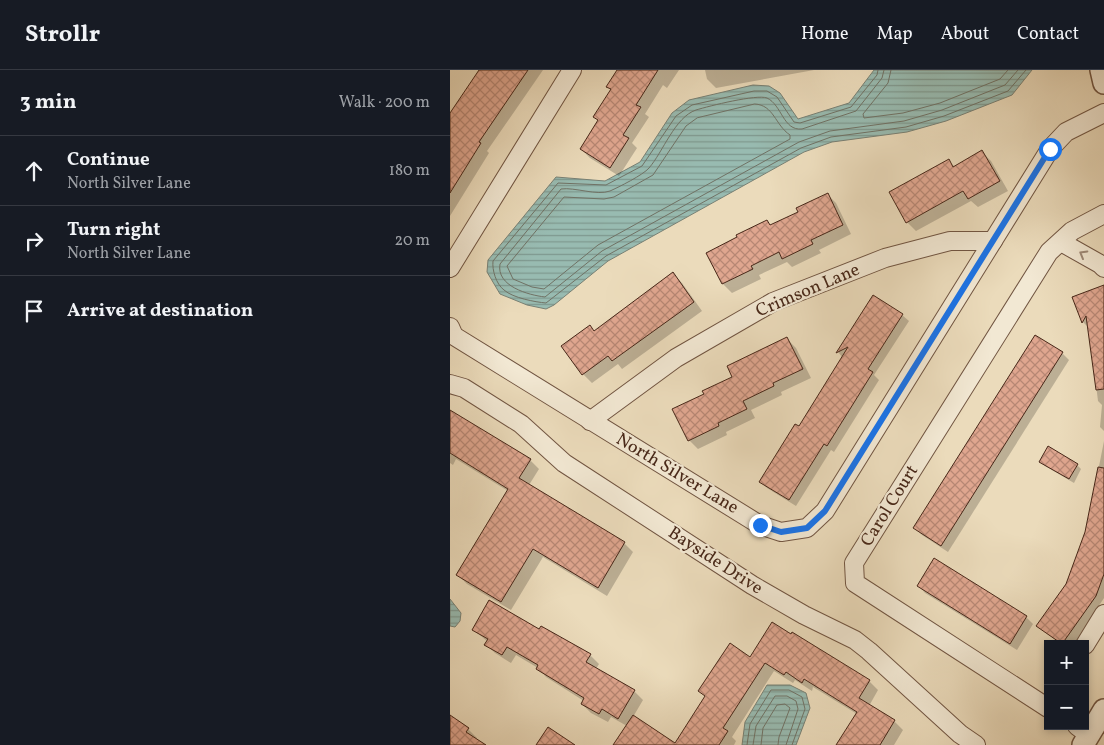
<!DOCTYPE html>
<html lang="en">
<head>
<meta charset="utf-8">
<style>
	body { margin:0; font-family:Vollkorn,serif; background:#242831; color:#f1f3f6 }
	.controls { position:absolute; right:15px; bottom:15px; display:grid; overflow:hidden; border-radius:0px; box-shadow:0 2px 8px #0003 }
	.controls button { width:45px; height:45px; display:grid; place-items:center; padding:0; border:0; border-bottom:1px solid #363941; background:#171b24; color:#f1f3f6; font:25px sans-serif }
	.stop { position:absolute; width:15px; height:15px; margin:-11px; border:4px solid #1a73e8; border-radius:50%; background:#fff }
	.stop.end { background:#1a73e8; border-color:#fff; box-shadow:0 1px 5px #0008 }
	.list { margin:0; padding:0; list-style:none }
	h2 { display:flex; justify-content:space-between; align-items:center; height:65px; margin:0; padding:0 20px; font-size:21px }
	h2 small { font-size:16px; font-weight:400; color:#9ea1a6 }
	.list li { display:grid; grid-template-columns:32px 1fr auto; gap:15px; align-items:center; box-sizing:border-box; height:70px; padding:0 20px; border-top:1px solid #363941 }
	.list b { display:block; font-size:19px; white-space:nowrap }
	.list p { margin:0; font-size:16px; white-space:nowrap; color:#9ea1a6 }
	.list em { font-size:16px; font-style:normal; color:#9ea1a6 }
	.icon { flex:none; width:28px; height:28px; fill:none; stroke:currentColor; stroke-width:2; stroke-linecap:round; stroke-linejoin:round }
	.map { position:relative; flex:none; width:654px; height:675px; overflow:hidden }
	header { display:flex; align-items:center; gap:30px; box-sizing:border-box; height:70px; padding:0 25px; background:#171b24; border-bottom:1px solid #363941 }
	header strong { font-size:24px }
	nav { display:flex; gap:28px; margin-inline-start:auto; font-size:18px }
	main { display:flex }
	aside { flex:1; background:#171b24 }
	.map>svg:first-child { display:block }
	.water { fill:url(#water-rules); stroke:#788074 }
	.shadow { fill:#0003 }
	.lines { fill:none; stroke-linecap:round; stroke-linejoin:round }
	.shore { stroke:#707265; stroke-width:1 }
	.building { fill:url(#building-cross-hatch); stroke:#482819 }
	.minor-casing { stroke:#715542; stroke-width:20 }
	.tertiary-casing { stroke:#715542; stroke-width:24 }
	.minor { stroke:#f2e8d3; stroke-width:18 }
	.tertiary { stroke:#f2e8d3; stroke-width:21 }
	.oneway { stroke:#9d8876 }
	.route { stroke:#1a73e8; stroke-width:6 }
	.labels { text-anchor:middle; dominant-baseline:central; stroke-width:4.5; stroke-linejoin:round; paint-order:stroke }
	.street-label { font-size:18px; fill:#482819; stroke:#f2e8d3 }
</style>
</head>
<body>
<header>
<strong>Strollr</strong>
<nav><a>Home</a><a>Map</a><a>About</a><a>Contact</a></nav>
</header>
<main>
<aside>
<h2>3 min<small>Walk · 200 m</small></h2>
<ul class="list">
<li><svg class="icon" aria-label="ahead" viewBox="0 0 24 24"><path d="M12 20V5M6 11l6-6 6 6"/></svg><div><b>Continue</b><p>North Silver Lane</p></div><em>180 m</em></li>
<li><svg class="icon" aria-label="right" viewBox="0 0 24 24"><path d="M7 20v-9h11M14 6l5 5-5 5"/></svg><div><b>Turn right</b><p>North Silver Lane</p></div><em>20 m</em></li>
<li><svg class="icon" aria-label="arrive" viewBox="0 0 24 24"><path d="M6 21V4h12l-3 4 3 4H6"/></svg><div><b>Arrive at destination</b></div></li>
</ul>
</aside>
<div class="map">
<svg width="654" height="675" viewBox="0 0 654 675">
	<defs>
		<pattern id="water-rules" width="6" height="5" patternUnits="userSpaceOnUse" patternTransform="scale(1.25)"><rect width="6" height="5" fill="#98bbb1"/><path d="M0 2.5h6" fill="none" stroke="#7e988f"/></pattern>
		<pattern id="building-cross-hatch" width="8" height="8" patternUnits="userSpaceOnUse" patternTransform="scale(1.25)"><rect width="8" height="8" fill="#dfa68f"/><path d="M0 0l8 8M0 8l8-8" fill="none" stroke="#b78774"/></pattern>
	</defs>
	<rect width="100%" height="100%" fill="#ebdbbb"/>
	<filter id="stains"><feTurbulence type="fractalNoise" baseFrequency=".004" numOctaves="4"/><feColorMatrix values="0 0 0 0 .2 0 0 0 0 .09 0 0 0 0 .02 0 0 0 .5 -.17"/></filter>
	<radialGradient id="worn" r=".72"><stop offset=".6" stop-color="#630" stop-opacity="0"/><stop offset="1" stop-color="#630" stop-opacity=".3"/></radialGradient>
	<g class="water">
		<path d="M424,0H582L562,25L496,51L457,62L382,72L354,82L158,191L104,235L96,239L77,235L50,224L37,202L38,190L106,107L155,111L190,92L222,43L239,30L303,15L319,16L330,23L348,49L399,33Z"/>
		<path d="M0,529L11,543L10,551L5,557L0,556Z"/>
		<path d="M317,615H340L356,623L360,638L346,675H292L295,652Z"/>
	</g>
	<g class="shadow">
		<path d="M31,0H93L37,81L39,83L0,146V50Z"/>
		<path d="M168,0H229L217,18L213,15L195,44L199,47L182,73L187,78L169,106L140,88L131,79L149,51L162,20L158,17Z"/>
		<path d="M255,0H364L266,18L257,9Z"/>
		<path d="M532,82L541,91L558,121L528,137L521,131L466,161L457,152L441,123L498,90L505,97Z"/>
		<path d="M377,124L386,133L401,164L369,180L371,183L342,197L337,192L309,205L311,209L282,223L273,214L258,183L316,151L321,156L349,142Z"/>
		<path d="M223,204L232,213L252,241L172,299L168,294L142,313L133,304L140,257L145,262Z"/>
		<path d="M654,219V361L650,357L652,335L648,331L639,258L633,252L624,228Z"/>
		<path d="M423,227L452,245L459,251L424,305L429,310L384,382L381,380L346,436L317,418L311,412L349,358L393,288L388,282Z"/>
		<path d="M337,269L346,278L361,308L331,322L332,325L301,340L305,348L276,362L277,365L248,379L239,370L256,324L284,307Z"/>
		<path d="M612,283L619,290L498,482L472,465L465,458Z"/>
		<path d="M0,341L80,390L89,399L79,415L174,473L183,482L157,526L93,487L61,540L17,514L8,505L58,421L6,389L3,395L0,393Z"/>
		<path d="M654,371V528L624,574H611L588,556L617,514L636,462Z"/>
		<path d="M590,392L627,395L631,399L624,413L595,396Z"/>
		<path d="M469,516L576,547L583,554L567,580L475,523Z"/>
		<path d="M24,560L90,561L140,585L149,594L146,599L184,621L193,630L183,647L225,674L256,627L250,621L300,588L419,611L428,620L419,636L444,651L453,660L444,675H388L407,644L363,617L362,621L345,610L343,613L324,601L282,667L286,671L284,675H168L177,656L161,647L158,652L141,643L132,634L134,631L96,607L88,598L66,585L61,593L45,583L36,574L38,572Z"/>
		<path d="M0,647L18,659L27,668L26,670L34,675H0Z"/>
	</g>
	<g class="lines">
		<g class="shore">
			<path d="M428,0L427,5L401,37L350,53L344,52L327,27L317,21H304L242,35L226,46L192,96L156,115L108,113L43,191C42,200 46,214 54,220C63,228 85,232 96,233L156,186L351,78L381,67L456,57L494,46L558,21L576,0"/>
			<path d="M434,0L432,8L406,41L352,59C333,61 332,35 317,28C307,24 259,36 246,40C225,47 213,82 199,98C193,105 169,117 160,121C147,126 125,117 111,119L50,194C46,216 78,225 95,227L152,181L349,72L380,61L454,51L492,40L555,15L568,0"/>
			<path d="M441,0L438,13L413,44L414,48L453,43L490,33L550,9L558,0"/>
			<path d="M305,34C324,35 325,55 340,65V69L148,175L94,219L82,217L63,209L57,196L114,127L154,129L164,127L203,105L236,56L247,48Z"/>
			<path d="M297,675L300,654L321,620H339L352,627L355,639L342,675"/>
			<path d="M303,675L306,656L325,626H337L346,631L348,639L336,675"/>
			<path d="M311,675L313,658L327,635L335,634L340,638L329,667L328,675"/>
		</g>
	</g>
	<g class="building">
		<path d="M29,0H78L29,72L31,73L0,123V43Z"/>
		<path d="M167,0H208L186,35L191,37L173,65L179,68L160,98L130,79L148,50L143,47L161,19L156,17Z"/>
		<path d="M532,80L550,111L518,129L513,121L456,153L439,122L499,89L503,97Z"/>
		<path d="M378,123L393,155L361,170L363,174L332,189L329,182L301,196L303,199L272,214L256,183L287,167L286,165L317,150L320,155L348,142L346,138Z"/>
		<path d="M223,202L244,232L162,291L158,286L132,305L111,276L140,255L144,261Z"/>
		<path d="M654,215V319L646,320L636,246L632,253L622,227Z"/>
		<path d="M423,225L453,244L418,299L423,302L377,376L374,374L339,430L309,412L345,354L349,356L398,277L386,283Z"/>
		<path d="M585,265L613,282L491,476L463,458Z"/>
		<path d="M337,267L353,299L323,313L324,316L293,331L297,339L268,353L269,356L238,371L222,339L254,324L252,321L282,307L277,296Z"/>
		<path d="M0,340L81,389L69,408L175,472L148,518L83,479L51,532L6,505L58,419L0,383Z"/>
		<path d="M598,376L628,394L619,409L589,392Z"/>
		<path d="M648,397L654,398V504L646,526L612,574L586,556L616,514L635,462Z"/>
		<path d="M484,488L577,546L560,574L467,516Z"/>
		<path d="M39,530L89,559L91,556L141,584L136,592L185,620L168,649L152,639L149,644L131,634L134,628L86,599L88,595L57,577L52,585L34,575L38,569L22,560Z"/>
		<path d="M322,552L341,564L342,562L420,610L409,628L445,650L430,675H386L407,642L354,609L352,613L336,602L334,605L315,593L273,658L278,661L269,675H163L183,645L225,673L255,626L248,621L280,573L300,587Z"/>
		<path d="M0,645L19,658L16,662L36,675H0Z"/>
		<path d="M98,657L125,675H86Z"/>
	</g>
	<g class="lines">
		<g class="minor-casing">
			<g id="minor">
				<path d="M611,172L650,194L654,198"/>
				<path d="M0,198L122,0"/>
				<path d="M0,257L4,266L310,455L331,462L357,458L375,441L600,79L616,62L654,43"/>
				<path d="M0,314L14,318L71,354L114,393L302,515L354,545L405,570L419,581L510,664L526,675"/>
				<path d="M140,351L226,288L323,232L435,188L500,171H543"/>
				<path d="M635,575L654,544"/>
				<path d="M598,638L405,513L404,493L599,182L622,161L654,144"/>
				<path d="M627,656L639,665"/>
			</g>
		</g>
		<g class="tertiary-casing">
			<g id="tertiary">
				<path d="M651,0L654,13"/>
				<path d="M633,675L654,640"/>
			</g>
		</g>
		<use href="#minor" class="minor"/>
		<use href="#tertiary" class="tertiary"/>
	</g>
	<defs><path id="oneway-chevron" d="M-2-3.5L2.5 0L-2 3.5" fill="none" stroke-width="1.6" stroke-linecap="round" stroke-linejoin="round" transform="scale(1.25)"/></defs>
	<use class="oneway" href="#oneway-chevron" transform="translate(633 184) rotate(-150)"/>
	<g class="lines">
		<path class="route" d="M310,455L331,462L357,458L375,441L600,79"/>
	</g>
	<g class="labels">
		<g class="street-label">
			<text transform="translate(358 221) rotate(-23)">Crimson Lane</text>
			<text transform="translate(227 404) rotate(31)">North Silver Lane</text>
			<text transform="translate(440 436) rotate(-58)">Carol Court</text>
			<text transform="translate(265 491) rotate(33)">Bayside Drive</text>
		</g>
	</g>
	<rect width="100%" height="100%" filter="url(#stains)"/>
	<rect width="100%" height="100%" fill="url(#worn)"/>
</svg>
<div class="controls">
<button>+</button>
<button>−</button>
</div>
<div class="stop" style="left:600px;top:79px"></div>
<div class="stop end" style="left:310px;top:455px"></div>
</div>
</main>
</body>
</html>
